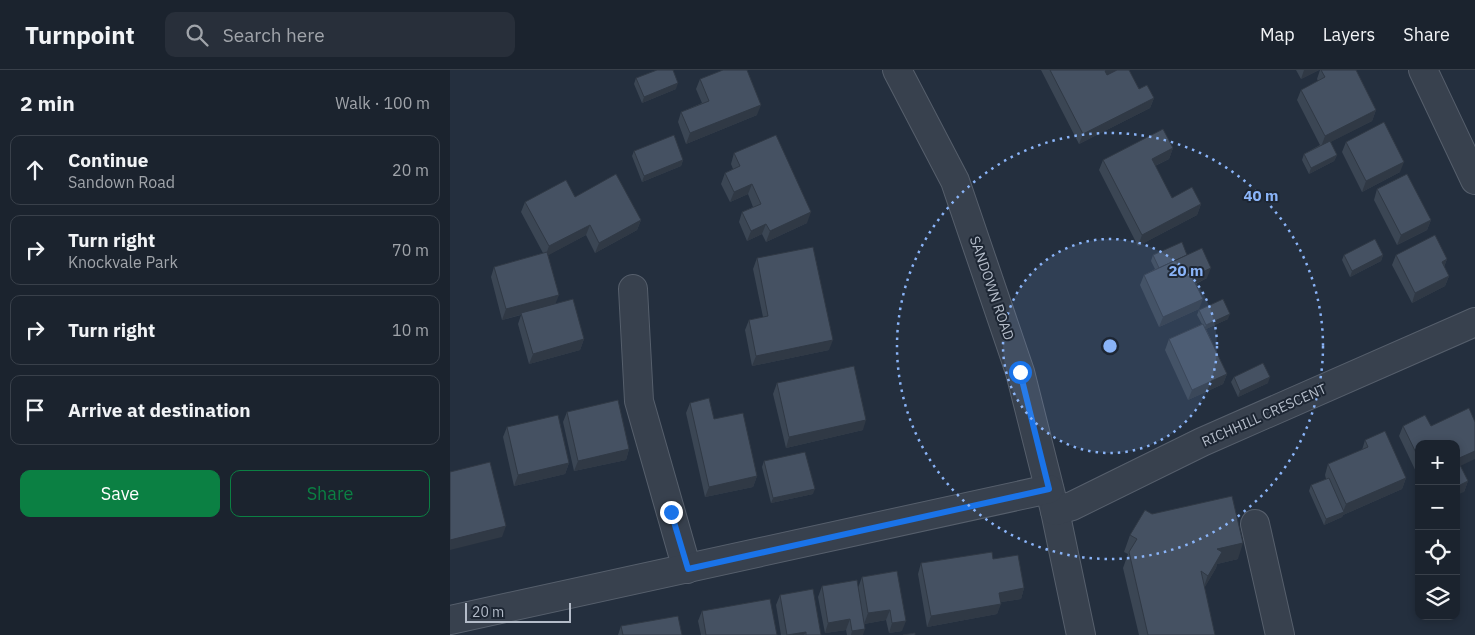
<!DOCTYPE html>
<html lang="en">
<head>
<meta charset="utf-8">
<style>
	body { margin:0; font-family:"IBM Plex Sans",sans-serif; background:#282f3a; color:#f1f3f6 }
	.controls { position:absolute; right:15px; bottom:15px; display:grid; overflow:hidden; border-radius:10px; box-shadow:0 2px 8px #0003 }
	.controls button { width:45px; height:45px; display:grid; place-items:center; padding:0; border:0; border-bottom:1px solid #39404a; background:#1b232e; color:#f1f3f6; font:25px sans-serif }
	.scale { position:absolute; left:15px; bottom:12px; width:106px; box-sizing:border-box; padding-left:5px; border:2px solid #b4bcc9; border-top:0; font-size:14px; line-height:18px; white-space:nowrap; color:#b4bcc9; -webkit-text-stroke:4px #1d2633; paint-order:stroke }
	.stop { position:absolute; width:15px; height:15px; margin:-11px; border:4px solid #1a73e8; border-radius:50%; background:#fff }
	.stop.end { background:#1a73e8; border-color:#fff; box-shadow:0 1px 5px #0008 }
	.list { margin:0; padding:0; list-style:none }
	h2 { display:flex; justify-content:space-between; align-items:center; height:65px; margin:0; padding:0 20px; font-size:21px }
	h2 small { font-size:16px; font-weight:400; color:#a0a4aa }
	.list li { display:grid; grid-template-columns:32px 1fr auto; gap:15px; align-items:center; box-sizing:border-box; height:70px; margin:0 10px 10px; padding:0 10px; border:1px solid #39404a; border-radius:10px }
	.list b { display:block; font-size:19px; white-space:nowrap }
	.list p { margin:0; font-size:16px; white-space:nowrap; color:#a0a4aa }
	.list em { font-size:16px; font-style:normal; color:#a0a4aa }
	.actions { display:flex; gap:10px; padding:15px 20px }
	.actions a { flex:1; padding:11px 0; border:1px solid #0b8043; border-radius:10px; text-align:center; font-size:18px; color:#0b8043 }
	.actions .main { background:#0b8043; color:#fff }
	.icon { flex:none; width:28px; height:28px; fill:none; stroke:currentColor; stroke-width:2; stroke-linecap:round; stroke-linejoin:round }
	.map { position:relative; flex:none; width:1025px; height:565px; overflow:hidden }
	header { display:flex; align-items:center; gap:30px; box-sizing:border-box; height:70px; padding:0 25px; background:#1b232e; border-bottom:1px solid #39404a }
	header strong { font-size:24px }
	nav { display:flex; gap:28px; margin-inline-start:auto; font-size:18px }
	.search { width:350px; height:45px; background:#282f3a; display:flex; align-items:center; gap:12px; box-sizing:border-box; padding:0 18px; border-radius:10px; color:#a0a4aa; font-size:19px }
	main { display:flex }
	aside { flex:1; background:#1b232e }
	.map>svg:first-child { display:block }
	.lines { fill:none; stroke-linecap:round; stroke-linejoin:round }
	.minor-casing { stroke:#565f6c; stroke-width:30 }
	.minor { stroke:#38414e; stroke-width:28 }
	.wall { fill:#3b4654 }
	.shaded-wall { fill:#303945 }
	.building { fill:#455162; stroke:#303945 }
	.route { stroke:#1a73e8; stroke-width:6 }
	.ring { fill:none; stroke:#8ab4f8; stroke-width:2.5; stroke-dasharray:2.5 5 }
	.labels { text-anchor:middle; dominant-baseline:central; stroke-width:4; stroke-linejoin:round; paint-order:stroke }
	.street-label { font-size:14px; fill:#b4bcc9; stroke:#1d2633 }
	.centre { fill:#8ab4f8; stroke:#1d2633; stroke-width:2.5 }
	.ring-label { font-size:15px; text-anchor:middle; font-weight:bold; fill:#8ab4f8; stroke:#1d2633; stroke-width:4; stroke-linejoin:round; paint-order:stroke }
</style>
</head>
<body>
<header>
<strong>Turnpoint</strong>
<div class="search"><svg class="icon" aria-label="search" viewBox="0 0 24 24"><circle cx="10" cy="10" r="6"/><path d="M15 15l6 6"/></svg>Search here</div>
<nav><a>Map</a><a>Layers</a><a>Share</a></nav>
</header>
<main>
<aside>
<h2>2 min<small>Walk · 100 m</small></h2>
<ul class="list">
<li><svg class="icon" aria-label="ahead" viewBox="0 0 24 24"><path d="M12 20V5M6 11l6-6 6 6"/></svg><div><b>Continue</b><p>Sandown Road</p></div><em>20 m</em></li>
<li><svg class="icon" aria-label="right" viewBox="0 0 24 24"><path d="M7 20v-9h11M14 6l5 5-5 5"/></svg><div><b>Turn right</b><p>Knockvale Park</p></div><em>70 m</em></li>
<li><svg class="icon" aria-label="right" viewBox="0 0 24 24"><path d="M7 20v-9h11M14 6l5 5-5 5"/></svg><div><b>Turn right</b></div><em>10 m</em></li>
<li><svg class="icon" aria-label="arrive" viewBox="0 0 24 24"><path d="M6 21V4h12l-3 4 3 4H6"/></svg><div><b>Arrive at destination</b></div></li>
</ul>
<div class="actions"><a class="main">Save</a><a>Share</a></div>
</aside>
<div class="map">
<svg width="1025" height="565" viewBox="0 0 1025 565">
	<rect width="100%" height="100%" fill="#242f3e"/>
	<g class="lines">
		<g class="minor-casing">
			<g id="minor">
				<path d="M447,0L505,111L570,302L605,441L631,565"/>
				<path d="M973,0L1025,110"/>
				<path d="M183,219L189,331L237,499"/>
				<path d="M605,441L622,436L752,372L1025,252"/>
				<path d="M805,454L830,565"/>
				<path d="M0,550L599,419"/>
			</g>
		</g>
		<use href="#minor" class="minor"/>
	</g>
	<g class="wall">
		<path d="M591,0H679L689,19L704,28L700,38L629,74Z"/>
		<path d="M846,0H869L851,9Z"/>
		<path d="M870,0H906L926,40L922,51L880,72L887,85L884,91L859,104L852,90L854,84L870,75L847,30L851,20L868,11L867,9Z"/>
		<path d="M186,8L226,19L192,33L184,14Z"/>
		<path d="M250,9L307,45L236,74L228,52L231,42L252,33L246,19Z"/>
		<path d="M896,72L950,102L912,122L892,82Z"/>
		<path d="M723,78L719,89L705,96L722,128L751,134L747,145L688,176L649,100L653,90Z"/>
		<path d="M184,81L233,90L231,96L192,112L182,86Z"/>
		<path d="M284,83L357,153L316,172L312,164L297,171L289,152L292,142L303,137L298,124L280,132L271,114L275,103L283,99L281,94Z"/>
		<path d="M927,119L981,150L977,160L947,175L924,130Z"/>
		<path d="M125,127L191,150L187,160L145,183L136,165L98,185L105,234L134,269L130,280L79,294L68,254L71,245L52,250L41,207L44,197L93,183L71,142L75,132Z"/>
		<path d="M703,185H737L757,208L746,214L749,239L709,257L690,215L694,205L705,199L701,191Z"/>
		<path d="M894,185H933L931,191L900,207L892,190Z"/>
		<path d="M946,185L997,189L994,197L999,206L995,216L962,233L942,195Z"/>
		<path d="M307,188L379,280L302,296L295,260L299,250L313,247L303,199Z"/>
		<path d="M749,240L778,249L756,259L777,304L773,314L738,330L715,280L719,269L752,254L747,245Z"/>
		<path d="M784,307L818,313L788,327L781,312Z"/>
		<path d="M327,313L413,360L336,378L323,324Z"/>
		<path d="M240,333L264,349L307,406L303,417L255,427L236,343Z"/>
		<path d="M117,342L179,379L176,390L124,401L113,352Z"/>
		<path d="M953,356L1010,396L1018,411L1014,422L969,374V408L949,366Z"/>
		<path d="M57,357L119,393L115,404L64,416L53,367Z"/>
		<path d="M915,370L956,408L952,419L893,445L892,447L874,455L859,421L861,415L876,409L875,405L878,394L912,380Z"/>
		<path d="M314,391L363,424L321,433L312,397Z"/>
		<path d="M702,444L788,489L767,494L766,498L754,518L765,565H689L673,498L678,484L674,482L680,465Z"/>
		<path d="M543,489L574,518L571,529L551,532L547,544L477,557L468,504L471,493Z"/>
		<path d="M447,501L452,561L439,563L436,550L414,554L408,518L412,507Z"/>
		<path d="M372,516L413,565H397L396,560L375,563L368,527Z"/>
		<path d="M330,525L371,565H331L326,535Z"/>
		<path d="M252,541L327,565H251L248,551Z"/>
		<path d="M171,556L232,565H168Z"/>
	</g>
	<g class="shaded-wall">
		<path d="M657,0H671L651,11L655,1Z"/>
		<path d="M854,0H869L851,9Z"/>
		<path d="M228,13L226,19L192,33L194,27Z"/>
		<path d="M704,28L700,38L629,74L633,64Z"/>
		<path d="M311,35L307,45L236,74L240,63Z"/>
		<path d="M926,40L922,51L871,77L875,66Z"/>
		<path d="M723,78L719,89L698,99L702,89Z"/>
		<path d="M887,85L884,91L859,104L861,98Z"/>
		<path d="M233,90L231,96L192,112L194,106Z"/>
		<path d="M954,92L950,102L912,122L916,111Z"/>
		<path d="M302,114L298,124L280,132L284,122Z"/>
		<path d="M751,134L747,145L688,176L692,165Z"/>
		<path d="M361,142L357,153L316,172L320,161Z"/>
		<path d="M191,150L187,160L145,183L149,173Z"/>
		<path d="M981,150L977,160L947,175L951,165Z"/>
		<path d="M316,154L312,164L297,171L301,161Z"/>
		<path d="M140,155L136,165L95,187L99,176Z"/>
		<path d="M933,185L931,191L900,207L902,201Z"/>
		<path d="M997,189L993,199L992,192Z"/>
		<path d="M761,198L757,208L738,217L742,207Z"/>
		<path d="M999,206L995,216L962,233L965,223Z"/>
		<path d="M109,225L105,235L52,250L56,239Z"/>
		<path d="M753,229L749,239L709,257L713,247Z"/>
		<path d="M780,244L778,249L754,260L756,255Z"/>
		<path d="M134,269L130,280L79,294L83,284Z"/>
		<path d="M383,270L379,280L302,296L306,286Z"/>
		<path d="M777,304L773,314L738,330L742,320Z"/>
		<path d="M820,307L818,313L788,327L790,321Z"/>
		<path d="M416,350L413,360L336,378L339,367Z"/>
		<path d="M179,379L176,390L124,401L128,391Z"/>
		<path d="M1025,381V389L1006,398L1007,389Z"/>
		<path d="M119,393L115,404L64,416L68,405Z"/>
		<path d="M307,406L303,417L255,427L259,417Z"/>
		<path d="M956,408L952,419L893,445L892,447L874,455L876,449L893,442L896,434Z"/>
		<path d="M1018,411L1014,422L1006,425V417Z"/>
		<path d="M365,419L363,424L321,433L323,428Z"/>
		<path d="M56,456L52,467L0,480V470Z"/>
		<path d="M793,473L788,489L767,494L766,498L752,522L767,479Z"/>
		<path d="M574,518L571,529L545,533L549,523Z"/>
		<path d="M551,534L547,544L477,557L481,546Z"/>
		<path d="M440,540L436,550L414,554L418,543Z"/>
		<path d="M400,549L396,560L375,563L378,553Z"/>
		<path d="M456,551L452,561L439,563L442,553Z"/>
		<path d="M415,559L413,565H401L402,561Z"/>
		<path d="M356,562L354,565H337Z"/>
	</g>
	<g class="building">
		<path d="M207,0H223L228,13L194,27L186,8Z"/>
		<path d="M273,0H297L311,35L240,63L231,42L259,31L250,9Z"/>
		<path d="M600,0H657L655,1L657,5L667,0H679L689,19L697,15L704,28L633,64Z"/>
		<path d="M871,0H906L926,40L875,66L851,20L875,7Z"/>
		<path d="M934,52L954,92L916,111L896,72Z"/>
		<path d="M713,59L723,78L702,89L722,128L742,117L751,134L692,165L653,90Z"/>
		<path d="M224,65L233,90L194,106L184,81Z"/>
		<path d="M326,65L361,142L320,161L316,154L301,161L292,142L311,134L302,114L284,122L275,103L290,96L284,83Z"/>
		<path d="M880,71L887,85L861,98L854,84Z"/>
		<path d="M166,104L191,150L149,173L140,155L99,176L75,132L116,110L125,127Z"/>
		<path d="M957,104L981,150L951,165L927,119Z"/>
		<path d="M985,165L997,189L992,192L999,206L965,223L946,185Z"/>
		<path d="M925,169L933,185L902,201L894,185Z"/>
		<path d="M732,172L737,185L709,198L703,185Z"/>
		<path d="M363,177L383,270L306,286L299,250L318,246L307,188Z"/>
		<path d="M752,178L761,198L742,207L753,229L713,247L694,205Z"/>
		<path d="M97,182L109,225L56,239L44,197Z"/>
		<path d="M123,229L134,269L83,284L71,243Z"/>
		<path d="M773,229L780,244L756,255L749,240Z"/>
		<path d="M753,254L777,304L742,320L719,269Z"/>
		<path d="M813,293L820,307L790,321L784,307Z"/>
		<path d="M404,296L416,350L339,367L327,313Z"/>
		<path d="M259,328L264,349L293,343L307,406L259,417L240,333Z"/>
		<path d="M168,330L179,379L128,391L117,342Z"/>
		<path d="M1019,338L1025,352V381L1007,389L1018,411L1006,417V374H969V389L953,356L975,345L981,356Z"/>
		<path d="M108,345L119,393L68,405L57,357Z"/>
		<path d="M935,361L956,408L896,434L878,394L918,377L915,370Z"/>
		<path d="M355,382L365,419L323,428L314,391Z"/>
		<path d="M40,392L56,456L0,470V402Z"/>
		<path d="M879,408L894,442L876,449L861,415Z"/>
		<path d="M782,426L793,473L767,479L772,482L758,506L751,501L765,565H698L679,482L687,469L680,465L695,440L702,444Z"/>
		<path d="M542,482L543,489L568,485L574,518L549,523L551,534L481,546L471,493Z"/>
		<path d="M447,501L456,551L442,553L440,540L418,543L412,507Z"/>
		<path d="M407,510L415,559L402,561L400,549L378,553L372,516Z"/>
		<path d="M363,519L371,565H356V562L337,565L330,525Z"/>
		<path d="M320,529L327,565H256L252,541Z"/>
		<path d="M228,546L232,565H173L171,556Z"/>
		<path d="M465,563V565H453Z"/>
	</g>
	<g class="lines">
		<path class="route" d="M221,442L238,499L599,419L570,302"/>
	</g>
	<circle cx="660" cy="276" r="107" fill="#8ab4f8" fill-opacity=".12"/>
	<g class="ring">
		<circle cx="660" cy="276" r="107"/>
		<circle cx="660" cy="276" r="213"/>
	</g>
	<g class="labels">
		<g class="street-label">
			<text transform="translate(542 218) rotate(71)">SANDOWN ROAD</text>
			<text transform="translate(814 345) rotate(-24)">RICHHILL CRESCENT</text>
		</g>
	</g>
	<circle cx="660" cy="276" r="8" class="centre"/>
	<g class="ring-label">
		<text x="811" y="131">40 m</text>
		<text x="736" y="206">20 m</text>
	</g>
</svg>
<div class="controls">
<button>+</button>
<button>−</button>
<button><svg class="icon" aria-label="locate" viewBox="0 0 24 24"><circle cx="12" cy="12" r="6"/><path d="M12 2v4M12 18v4M2 12h4M18 12h4"/></svg></button>
<button><svg class="icon" aria-label="layers" viewBox="0 0 24 24"><path d="M12 4l9 5-9 5-9-5zM3 14l9 5 9-5"/></svg></button>
</div>
<div class="scale">20 m</div>
<div class="stop" style="left:570px;top:302px"></div>
<div class="stop end" style="left:221px;top:442px"></div>
</div>
</main>
</body>
</html>
